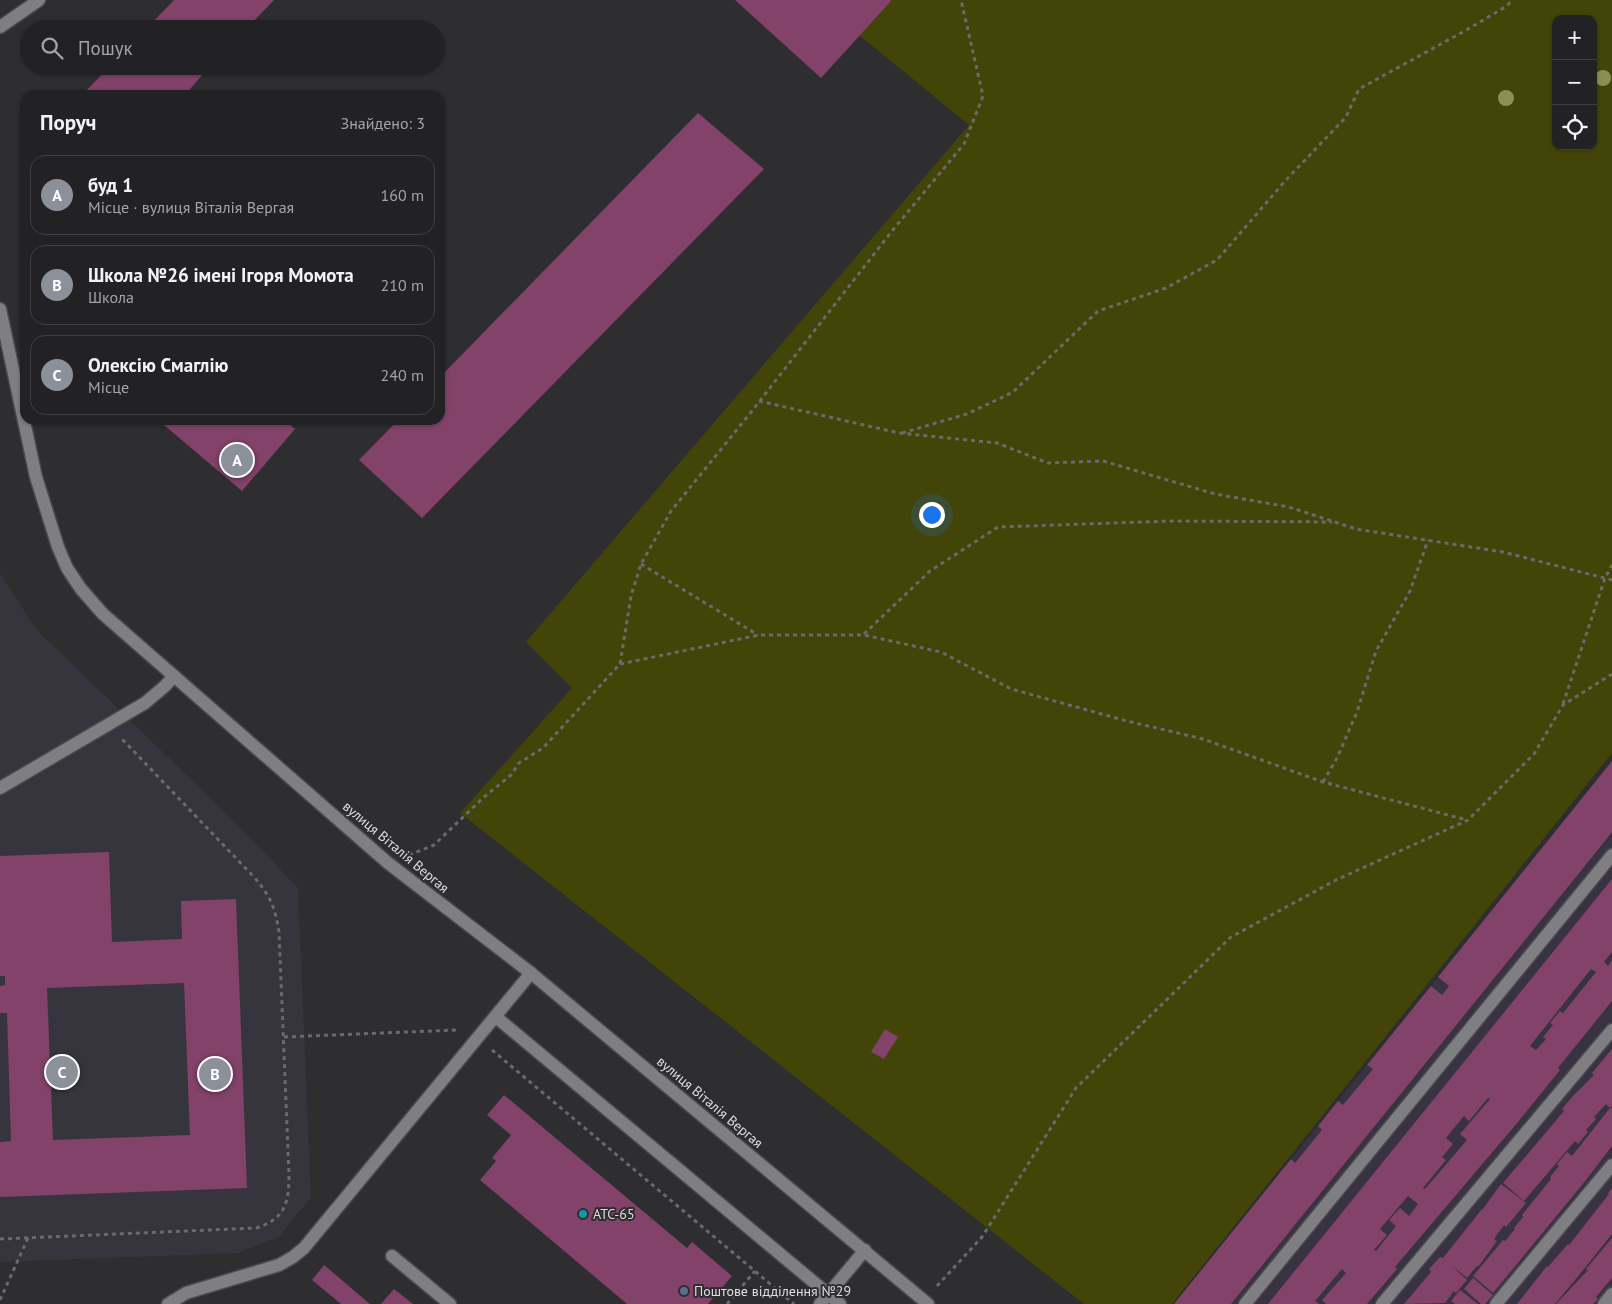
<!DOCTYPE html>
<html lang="uk">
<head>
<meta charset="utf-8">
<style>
	body { margin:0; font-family:"PT Sans",sans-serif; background:#2e2f31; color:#f1f3f6 }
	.controls { position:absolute; right:15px; top:15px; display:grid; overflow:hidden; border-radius:10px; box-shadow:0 1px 4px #0004 }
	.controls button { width:45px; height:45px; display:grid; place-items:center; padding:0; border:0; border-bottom:1px solid #3f3f41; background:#222224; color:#f1f3f6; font:25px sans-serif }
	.you { position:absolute; left:931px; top:514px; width:18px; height:18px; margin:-12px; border:4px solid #fff; border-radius:50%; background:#1a73e8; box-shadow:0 0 0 8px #1a73e833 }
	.badge { display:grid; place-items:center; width:32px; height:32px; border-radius:50%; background:#8c9099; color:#fff; font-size:16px; font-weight:700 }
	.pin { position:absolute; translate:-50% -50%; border:2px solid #fff; box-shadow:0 1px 5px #0006 }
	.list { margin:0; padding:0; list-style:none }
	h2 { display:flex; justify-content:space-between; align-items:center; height:65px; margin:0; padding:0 20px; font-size:21px }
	h2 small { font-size:16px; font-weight:400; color:#a2a4a6 }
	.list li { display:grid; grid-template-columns:32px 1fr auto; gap:15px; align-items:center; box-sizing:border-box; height:80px; margin:0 10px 10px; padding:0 10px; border:1px solid #3f3f41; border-radius:15px }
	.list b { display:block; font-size:19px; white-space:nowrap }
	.list p { margin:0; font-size:16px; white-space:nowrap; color:#a2a4a6 }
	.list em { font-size:16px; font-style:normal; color:#a2a4a6 }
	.icon { flex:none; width:28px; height:28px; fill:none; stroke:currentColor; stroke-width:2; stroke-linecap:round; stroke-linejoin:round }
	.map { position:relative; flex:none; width:1612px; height:1304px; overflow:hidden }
	.search { position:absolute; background:#222224; box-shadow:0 1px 4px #0004; left:20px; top:20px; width:425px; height:55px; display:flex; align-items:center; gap:12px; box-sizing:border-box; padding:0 18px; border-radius:28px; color:#a2a4a6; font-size:19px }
	.panel { position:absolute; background:#222224; box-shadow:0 1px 4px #0004; left:20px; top:90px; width:425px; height:335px; border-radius:15px }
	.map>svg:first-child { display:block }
	.commercial { fill:#383242 }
	.built { fill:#36353d }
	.green { fill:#424507; fill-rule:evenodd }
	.building { fill:#824269; fill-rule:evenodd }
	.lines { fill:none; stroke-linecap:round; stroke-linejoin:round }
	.lane-casing { stroke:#4a494c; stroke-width:15 }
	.street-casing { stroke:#4a494c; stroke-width:15 }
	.secondary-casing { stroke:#4a494c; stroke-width:15 }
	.path { stroke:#6a696b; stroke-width:3; stroke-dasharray:4 4; stroke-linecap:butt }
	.lane { stroke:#7f7e82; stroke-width:12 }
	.street { stroke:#7f7e82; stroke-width:12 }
	.secondary { stroke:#7f7e82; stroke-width:12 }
	.tree { fill:#8b8f56 }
	.culture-dot { fill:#0f9aa8; stroke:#2e2d30; stroke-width:2 }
	.service-dot { fill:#5c6f8a; stroke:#2e2d30; stroke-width:2 }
	.labels { text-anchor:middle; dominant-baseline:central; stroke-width:4; stroke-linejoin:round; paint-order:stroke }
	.street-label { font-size:14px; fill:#dfdee0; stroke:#2e2d30 }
	.poi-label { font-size:14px; fill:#dfdee0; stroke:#2e2d30; text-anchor:start }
</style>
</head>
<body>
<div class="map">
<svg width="1612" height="1304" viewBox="0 0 1612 1304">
	<rect width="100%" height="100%" fill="#2e2d30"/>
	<path class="commercial" d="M1612,761V1304H1174L1570,814Z"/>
	<path class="built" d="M0,573L35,628L239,826L298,888L311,1197L279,1237L238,1253L0,1262Z"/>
	<path class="green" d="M816,0H1612V753L1172,1304H1084L460,813L572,688L526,642L969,125ZM1556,19H1593V146H1556Z"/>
	<g class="building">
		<path d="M174,0H274L246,29H146Z"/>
		<path d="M735,0H890L891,1L821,78Z"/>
		<path d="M110,66H210L185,95H85V92Z"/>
		<path d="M698,113L764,169L422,518L359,460L398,420H440V377Z"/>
		<path d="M158,420H284L295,429L242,491Z"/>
		<path d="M1612,761V832L1605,841L1231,1304H1174L1291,1159L1295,1163L1322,1130L1318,1126L1338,1101L1343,1105L1373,1069L1367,1065L1431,986L1442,995L1449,986L1438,977Z"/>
		<path d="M109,852L112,942L182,939L181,901L236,899L247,1188L0,1197V1142L11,1141L7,1013H0V986L5,985V976H0V856ZM184,983L190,1135L53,1140L47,988Z"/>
		<path d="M1612,879V952L1604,962L1608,966L1612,960V1001L1558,1068L1560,1070L1518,1122L1395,1267L1397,1269L1367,1304H1326L1322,1300L1346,1273L1342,1269L1315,1301L1319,1304H1268ZM1591,969L1596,972L1563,1013L1560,1011L1550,1023L1553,1025L1543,1037L1546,1039L1536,1050L1530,1046ZM1488,1098L1490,1099L1460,1134L1467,1140L1425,1189L1423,1188L1446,1160L1442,1157L1453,1144L1446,1138L1464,1116L1469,1121ZM1408,1196L1418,1204L1409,1216L1400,1208L1389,1220L1396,1226L1376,1251L1374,1250L1387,1235L1380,1229Z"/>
		<path d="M885,1029L898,1037L884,1059L871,1052Z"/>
		<path d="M1612,1049V1106L1610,1108L1612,1109V1146L1582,1185L1493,1293L1473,1276L1503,1240L1505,1241L1515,1229L1514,1228L1523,1217L1522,1215L1551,1179L1550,1177L1559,1166L1557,1164L1567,1152L1572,1156L1610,1108L1606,1104L1594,1117L1596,1119L1586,1130L1588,1132L1578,1144L1575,1141L1524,1201L1503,1183L1564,1111L1562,1109L1572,1097L1594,1075L1592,1073Z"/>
		<path d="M504,1095L687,1248L692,1242L732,1276L708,1304H627L480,1180L496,1161L492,1158L511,1135L487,1115Z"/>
		<path d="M1501,1184L1526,1203L1506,1227L1504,1225L1494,1239L1497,1241L1478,1267L1477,1266L1467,1278L1451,1265L1467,1280L1456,1293L1454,1291L1445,1303L1404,1304L1431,1272L1429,1269L1440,1257L1443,1258L1482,1209H1483Z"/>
		<path d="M1612,1188V1234L1580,1274L1555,1304H1517L1547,1266L1548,1267L1568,1244L1569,1245L1609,1194L1608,1193Z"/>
		<path d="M1612,1238V1278L1596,1297L1598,1299L1593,1304H1556L1588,1270L1586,1269Z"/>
		<path d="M324,1265L370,1304H341L312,1280Z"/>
		<path d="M1473,1278L1493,1295L1485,1304H1481L1464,1289Z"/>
		<path d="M394,1289L413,1304H381Z"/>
		<path d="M1460,1290L1478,1304H1455L1451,1301Z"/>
	</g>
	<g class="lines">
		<g class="lane-casing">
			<g id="lane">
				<path d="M0,788L145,703L165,686L174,676"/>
				<path d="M496,1017L840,1304"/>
				<path d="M392,1256L450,1304"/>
				<path d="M168,1304L186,1293L279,1265L293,1257L304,1248L531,973"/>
				<path d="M820,1304L865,1250"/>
				<path d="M1245,1304L1612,855"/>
				<path d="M1382,1304L1612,1030"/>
				<path d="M1496,1304L1612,1165"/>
				<path d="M1604,1304L1612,1294"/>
			</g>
		</g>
		<g class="street-casing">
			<path id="street" d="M0,27L39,0"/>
		</g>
		<g class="secondary-casing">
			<path id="secondary" d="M0,309L36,477L58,547L67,568L81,589L103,614L388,863L531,973L928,1304"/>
		</g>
		<g class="path">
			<path d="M759,401L899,433L997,443L1048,463L1103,461L1215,494L1289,507L1356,529L1503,552L1612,580"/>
			<path d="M902,433L967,414L1013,392L1098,311L1166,288L1217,260L1286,180L1346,117L1359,89L1470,28L1505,7L1513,0"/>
			<path d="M641,564L758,635"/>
			<path d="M864,634L930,571L998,527L1172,521L1332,522"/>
			<path d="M620,664L759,635H864L941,652L1011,689L1127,721L1203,739L1323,782L1467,820"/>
			<path d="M1563,704L1605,578L1612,565"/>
			<path d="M1323,782L1337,758L1357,712L1376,651L1410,591L1428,540"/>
			<path d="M409,855L434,845L483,798L511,775L519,763L543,748L620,664L631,596L641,564L671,511L748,416L892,231L964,144L983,96L961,0"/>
			<path d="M284,1037L456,1030"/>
			<path d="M492,1050L794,1304"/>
			<path d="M0,1239L256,1228C285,1219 289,1203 289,1175L279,932C275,907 270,895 253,876L122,739"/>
			<path d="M937,1286L982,1237L1076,1088L1231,937L1336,880L1468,820L1534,754L1563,705L1612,674"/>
			<path d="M0,1300L28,1238"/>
			<path d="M727,1304L755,1271"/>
		</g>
		<use href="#lane" class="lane"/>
		<use href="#street" class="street"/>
		<use href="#secondary" class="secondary"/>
	</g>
	<g class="tree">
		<circle cx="1603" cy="78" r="8"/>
		<circle cx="1506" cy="98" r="8"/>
	</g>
	<circle class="culture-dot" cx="583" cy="1214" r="5"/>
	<circle class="service-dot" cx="684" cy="1291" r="5"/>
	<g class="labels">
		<g class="street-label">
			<text transform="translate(396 847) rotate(40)">вулиця Віталія Вергая</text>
			<text transform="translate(710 1102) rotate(40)">вулиця Віталія Вергая</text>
		</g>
		<g class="poi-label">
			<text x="593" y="1214">АТС-65</text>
			<text x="694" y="1291">Поштове відділення №29</text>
		</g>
	</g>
</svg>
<div class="controls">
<button>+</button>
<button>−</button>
<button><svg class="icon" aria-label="locate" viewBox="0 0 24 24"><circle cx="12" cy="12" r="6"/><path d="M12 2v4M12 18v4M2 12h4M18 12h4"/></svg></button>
</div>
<div class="you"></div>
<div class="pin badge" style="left:237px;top:460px">A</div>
<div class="pin badge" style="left:215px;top:1074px">B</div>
<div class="pin badge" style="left:62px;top:1072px">C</div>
<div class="search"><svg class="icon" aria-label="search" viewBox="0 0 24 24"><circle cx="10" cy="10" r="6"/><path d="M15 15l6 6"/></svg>Пошук</div>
<section class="panel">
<h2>Поруч<small>Знайдено: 3</small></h2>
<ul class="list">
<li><span class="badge">A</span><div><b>буд 1</b><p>Місце · вулиця Віталія Вергая</p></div><em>160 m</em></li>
<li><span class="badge">B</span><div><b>Школа №26 імені Ігоря Момота</b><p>Школа</p></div><em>210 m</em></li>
<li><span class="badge">C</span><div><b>Олексію Смаглію</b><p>Місце</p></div><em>240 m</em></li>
</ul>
</section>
</div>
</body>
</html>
